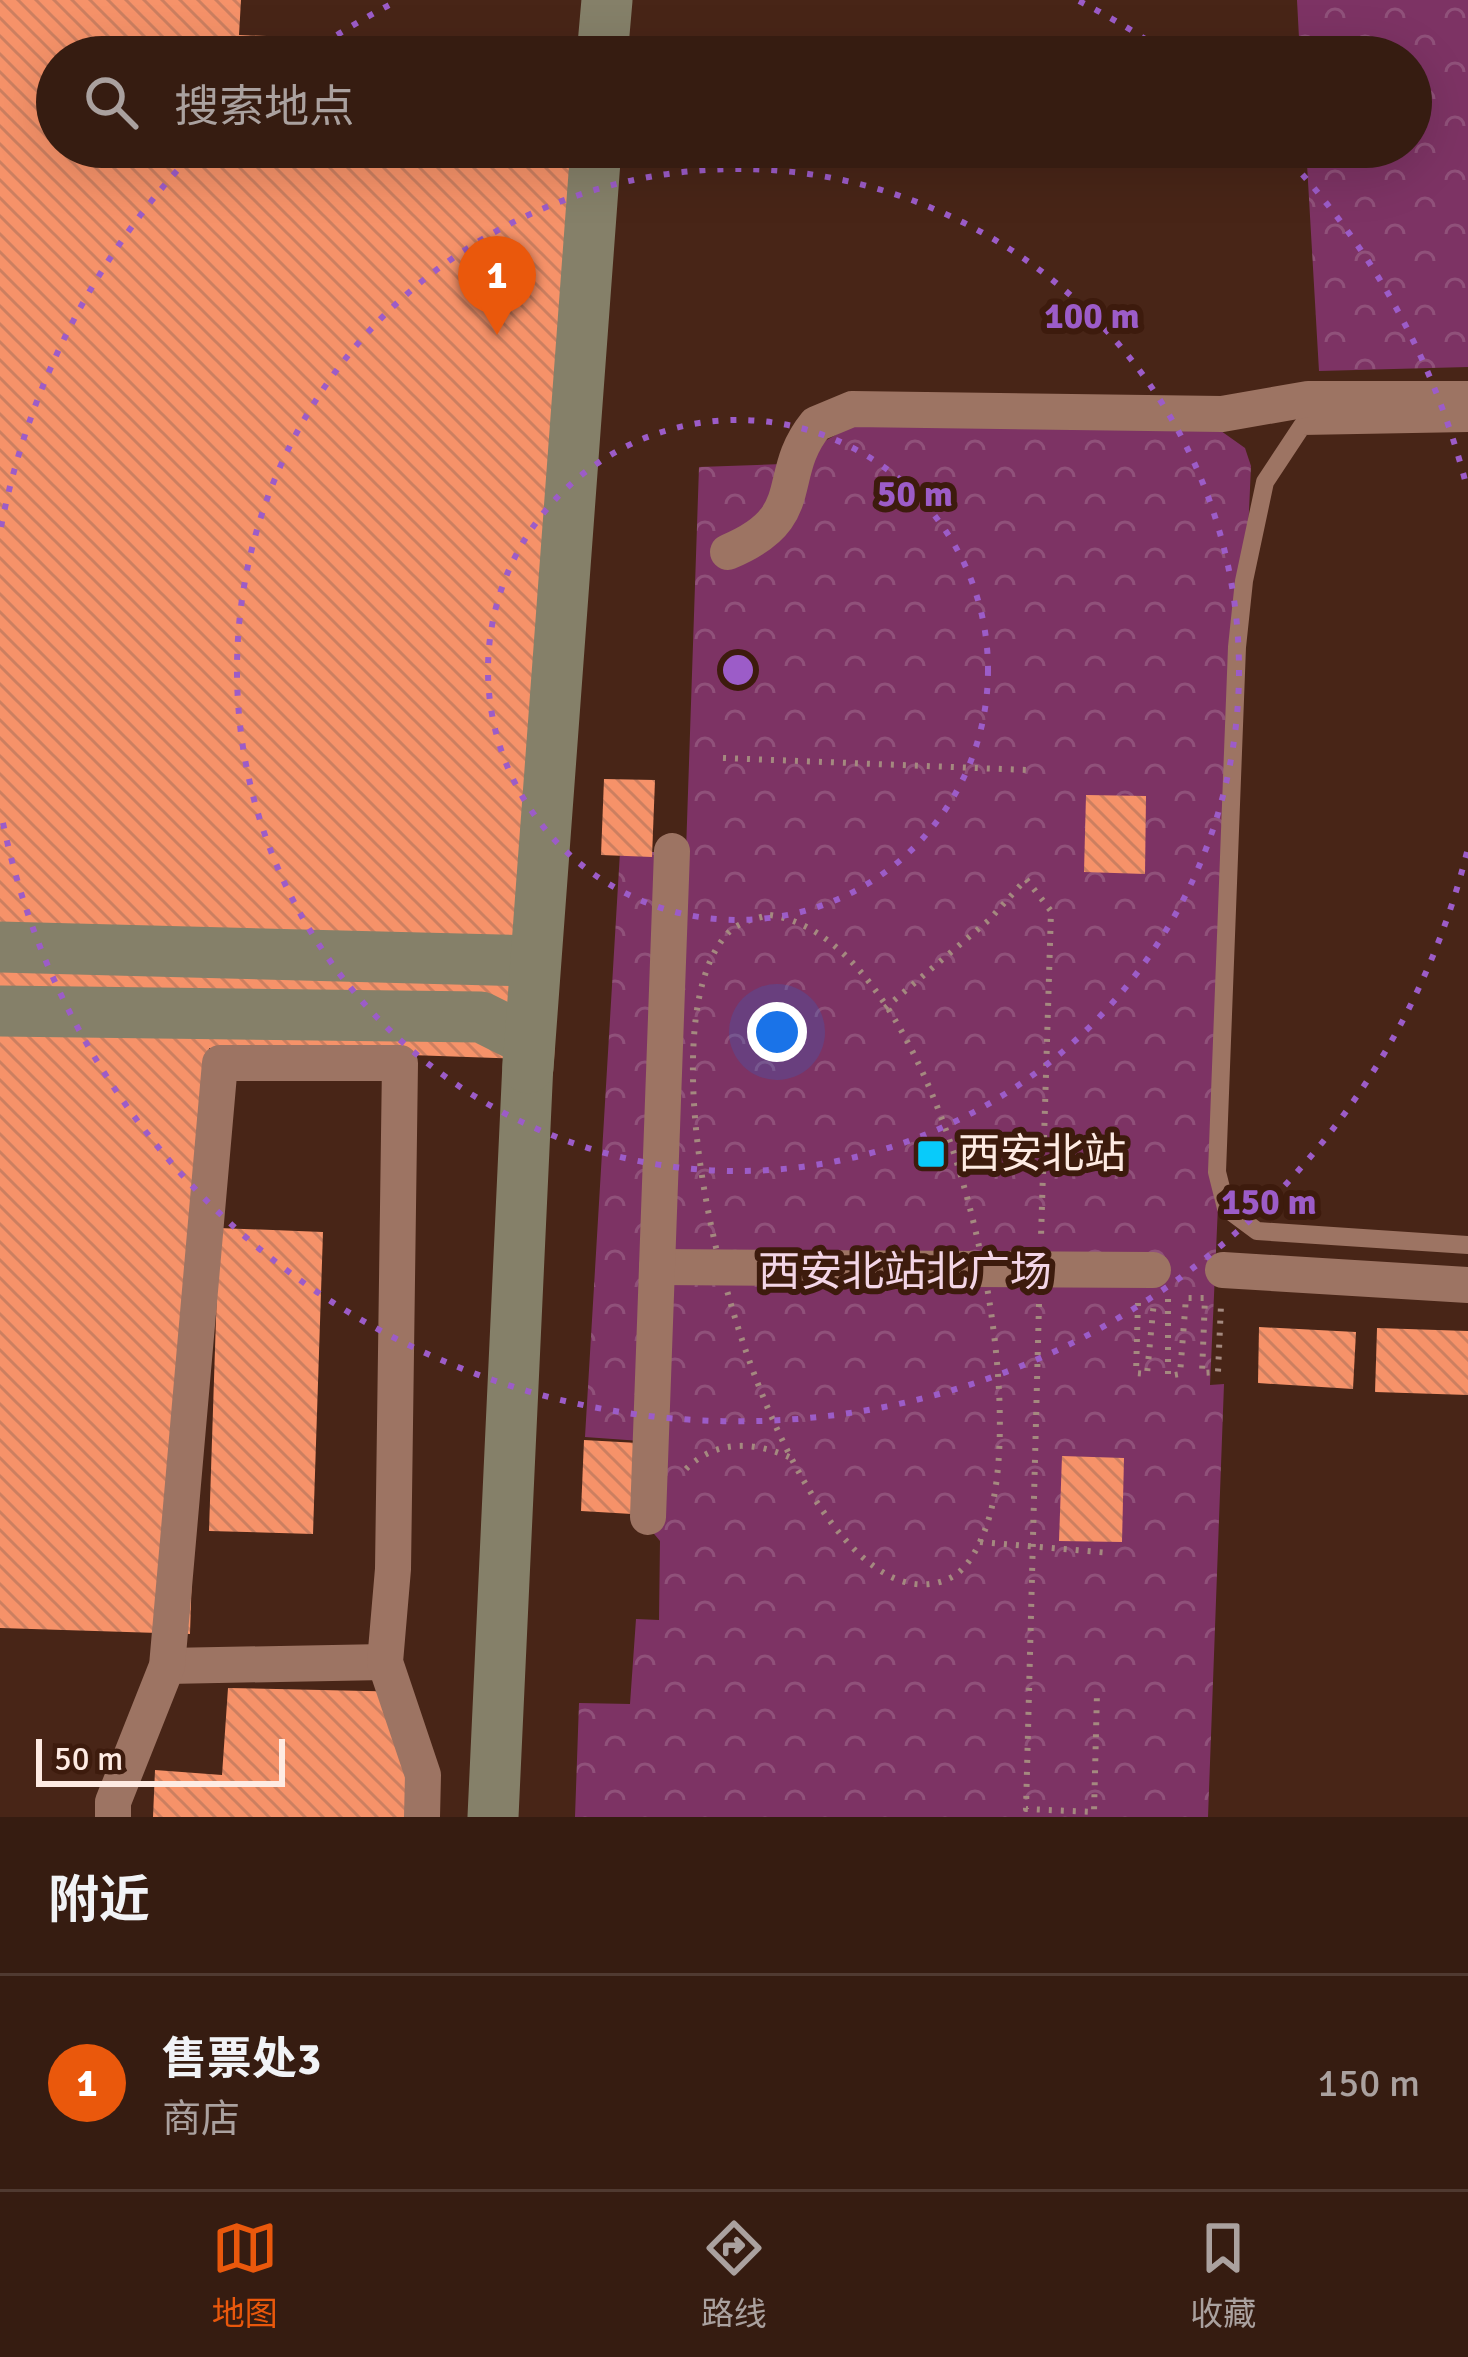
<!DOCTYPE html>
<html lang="zh">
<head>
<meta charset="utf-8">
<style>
	body { margin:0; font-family:Signika,"Noto Sans SC",sans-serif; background:#3d251a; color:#f1f3f6 }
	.scale { position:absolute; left:36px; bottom:30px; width:249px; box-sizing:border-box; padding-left:12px; border:6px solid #feebe3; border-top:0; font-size:33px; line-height:42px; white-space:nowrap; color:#feebe3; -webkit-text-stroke:9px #3d1b0d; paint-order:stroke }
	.you { position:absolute; left:777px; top:1032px; width:42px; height:42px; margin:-30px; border:9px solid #fff; border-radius:50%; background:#1a73e8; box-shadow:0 0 0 18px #1a73e833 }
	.badge { display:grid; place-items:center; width:78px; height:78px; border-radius:50%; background:#ea580c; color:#fff; font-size:39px; font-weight:700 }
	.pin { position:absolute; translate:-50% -99px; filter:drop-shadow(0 3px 6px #0008) }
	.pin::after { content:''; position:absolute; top:63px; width:42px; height:36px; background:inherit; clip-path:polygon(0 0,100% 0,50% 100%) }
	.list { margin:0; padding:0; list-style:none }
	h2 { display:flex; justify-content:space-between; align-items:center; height:156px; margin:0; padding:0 48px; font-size:51px }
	h2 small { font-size:39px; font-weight:400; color:#aaa19f }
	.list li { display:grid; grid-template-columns:78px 1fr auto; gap:36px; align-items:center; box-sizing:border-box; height:216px; padding:0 48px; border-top:3px solid #503a31 }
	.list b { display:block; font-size:45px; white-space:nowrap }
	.list p { margin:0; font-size:39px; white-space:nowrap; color:#aaa19f }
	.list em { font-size:39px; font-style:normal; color:#aaa19f }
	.icon { flex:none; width:66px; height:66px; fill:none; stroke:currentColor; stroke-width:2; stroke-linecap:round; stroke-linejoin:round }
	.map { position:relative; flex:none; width:1468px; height:1817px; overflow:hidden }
	.search { position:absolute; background:#361c11; box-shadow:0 12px 48px #0002; left:36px; right:36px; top:36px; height:132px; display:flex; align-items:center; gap:30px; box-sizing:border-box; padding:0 42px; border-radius:66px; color:#aaa19f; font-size:45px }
	.sheet { height:372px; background:#361c11 }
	nav { display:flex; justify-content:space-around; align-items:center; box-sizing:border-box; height:168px; border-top:3px solid #503a31; background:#361c11; font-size:33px; color:#aaa19f }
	nav a { display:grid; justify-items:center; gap:6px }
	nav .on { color:#ea580c }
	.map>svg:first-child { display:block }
	.park { fill:url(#park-crowns) }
	.building { fill:url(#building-back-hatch) }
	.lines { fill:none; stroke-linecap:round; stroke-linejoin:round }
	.path { stroke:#a4897f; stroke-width:6; stroke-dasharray:3 9; stroke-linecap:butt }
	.lane { stroke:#9d7463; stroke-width:18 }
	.street { stroke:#9d7463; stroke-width:36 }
	.secondary { stroke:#858069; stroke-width:51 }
	.ring { fill:none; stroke:#9c5cc8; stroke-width:6; stroke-dasharray:6 12 }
	.poi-dot { fill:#08cbfa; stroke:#3d1b0d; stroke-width:4.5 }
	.labels { text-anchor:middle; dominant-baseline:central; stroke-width:12; stroke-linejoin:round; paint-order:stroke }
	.poi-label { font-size:42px; fill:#feebe3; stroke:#3d1b0d; text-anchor:start }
	.park-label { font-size:42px; fill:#f3d5e6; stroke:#3d1b0d }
	.centre { fill:#9c5cc8; stroke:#3d1b0d; stroke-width:6 }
	.ring-label { font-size:36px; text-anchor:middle; font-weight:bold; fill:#9c5cc8; stroke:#3d1b0d; stroke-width:12; stroke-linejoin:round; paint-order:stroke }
</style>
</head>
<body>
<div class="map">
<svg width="1468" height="1817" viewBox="0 0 1468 1817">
	<defs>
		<pattern id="park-crowns" width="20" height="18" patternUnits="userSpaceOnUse" patternTransform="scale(3)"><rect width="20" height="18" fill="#7d3364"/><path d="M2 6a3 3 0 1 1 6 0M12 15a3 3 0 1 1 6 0" fill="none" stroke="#90517a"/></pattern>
		<pattern id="building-back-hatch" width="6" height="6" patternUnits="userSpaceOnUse" patternTransform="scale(3)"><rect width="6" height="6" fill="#f69269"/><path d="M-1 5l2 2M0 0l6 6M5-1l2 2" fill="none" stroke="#cc7f60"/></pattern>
	</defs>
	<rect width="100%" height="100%" fill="#482517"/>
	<g class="park">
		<path d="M1297,0H1468V367L1319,371L1306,147H1411V57H1300Z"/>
		<path d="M872,415L1214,426L1245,448L1251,466L1210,1385L1224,1384L1208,1817H575L579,1703L630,1704L636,1619L659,1620L660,1541L635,1511L641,1441L585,1437L620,852H686L699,467L783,464Z"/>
	</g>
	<g class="building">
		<path d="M0,0H241L239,35L593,49V57H57V147H589L554,1060L209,1048L190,1634L0,1628Z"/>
		<path d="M604,779L655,780L652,857L601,855Z"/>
		<path d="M1086,795L1146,796L1145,874L1084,872Z"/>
		<path d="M219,1228L323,1232L313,1534L209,1531Z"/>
		<path d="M1259,1327L1356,1332L1353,1389L1258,1383Z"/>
		<path d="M1377,1328L1468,1331V1395L1375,1392Z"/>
		<path d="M584,1440L638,1443L632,1514L581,1511Z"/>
		<path d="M1062,1456L1124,1458L1122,1542L1059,1541Z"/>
		<path d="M228,1688L412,1692L408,1817H153L155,1770L222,1775Z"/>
	</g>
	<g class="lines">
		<g class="path">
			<path d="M723,758L1028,770"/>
			<path d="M770,915C941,939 1039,1390 985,1530C978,1548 967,1571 948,1579C791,1647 617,1051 728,933C739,922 756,918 770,915Z"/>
			<path d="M885,1008L989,920L1026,879L1051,911L1041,1237"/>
			<path d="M1168,1299V1376L1180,1374L1186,1298H1205L1202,1373L1218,1372L1221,1305"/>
			<path d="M1138,1303L1136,1373L1147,1374L1154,1301"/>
			<path d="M1039,1304L1026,1809L1094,1812L1097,1693"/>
			<path d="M686,1469C715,1440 753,1441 789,1457"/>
			<path d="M980,1542L1110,1553"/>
		</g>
		<path class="lane" d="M1468,423L1302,426L1265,482L1244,581L1237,647L1217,1172L1226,1208L1257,1231L1468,1245"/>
		<g class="street">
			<path d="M728,552C812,517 773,477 816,424L852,409L1222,414L1308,399H1468"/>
			<path d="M657,1267L1153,1270"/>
			<path d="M1223,1270L1468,1285"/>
			<path d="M648,1517L672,851"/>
			<path d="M167,1666L385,1662"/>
			<path d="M113,1817V1802L167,1666L220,1063H400L393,1569L385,1662L423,1775L422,1817"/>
		</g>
		<g class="secondary">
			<path d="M602,57L607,0"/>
			<path d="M0,947L534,961"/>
			<path d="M0,1011L481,1017L529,1041L493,1817"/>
			<path d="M528,1068L596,147"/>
		</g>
	</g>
	<g class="ring">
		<circle cx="738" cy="670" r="250"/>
		<circle cx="738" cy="670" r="501"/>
		<path d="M1467 852A751 751 0 0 1 1 813M1 527A751 751 0 0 1 198 148M307 55A751 751 0 0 1 397 1M1079 1A751 751 0 0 1 1169 55M1278 148A751 751 0 0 1 1467 488"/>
	</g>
	<rect class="poi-dot" x="916" y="1139" width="30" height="30" rx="6"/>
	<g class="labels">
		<g class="poi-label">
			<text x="958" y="1154">西安北站</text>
		</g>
		<g class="park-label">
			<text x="905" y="1272">西安北站北广场</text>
		</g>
	</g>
	<circle cx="738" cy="670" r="18" class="centre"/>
	<g class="ring-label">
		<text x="1092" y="328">100 m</text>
		<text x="915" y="506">50 m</text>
		<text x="1269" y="1214">150 m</text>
	</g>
</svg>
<div class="scale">50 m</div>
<div class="you"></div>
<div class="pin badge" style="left:497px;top:335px">1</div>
<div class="search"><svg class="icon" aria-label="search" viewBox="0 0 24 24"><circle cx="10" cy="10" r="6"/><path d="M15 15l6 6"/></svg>搜索地点</div>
</div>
<section class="sheet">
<h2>附近<small></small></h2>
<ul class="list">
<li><span class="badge">1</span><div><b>售票处3</b><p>商店</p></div><em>150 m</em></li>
</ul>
</section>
<nav>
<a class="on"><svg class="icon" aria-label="map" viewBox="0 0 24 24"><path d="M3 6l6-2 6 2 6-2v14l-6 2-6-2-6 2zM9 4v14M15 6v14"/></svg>地图</a>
<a><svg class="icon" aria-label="directions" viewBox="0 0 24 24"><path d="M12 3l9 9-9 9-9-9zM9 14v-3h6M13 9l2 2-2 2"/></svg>路线</a>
<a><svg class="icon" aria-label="saved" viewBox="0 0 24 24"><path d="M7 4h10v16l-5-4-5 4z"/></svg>收藏</a>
</nav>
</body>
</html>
